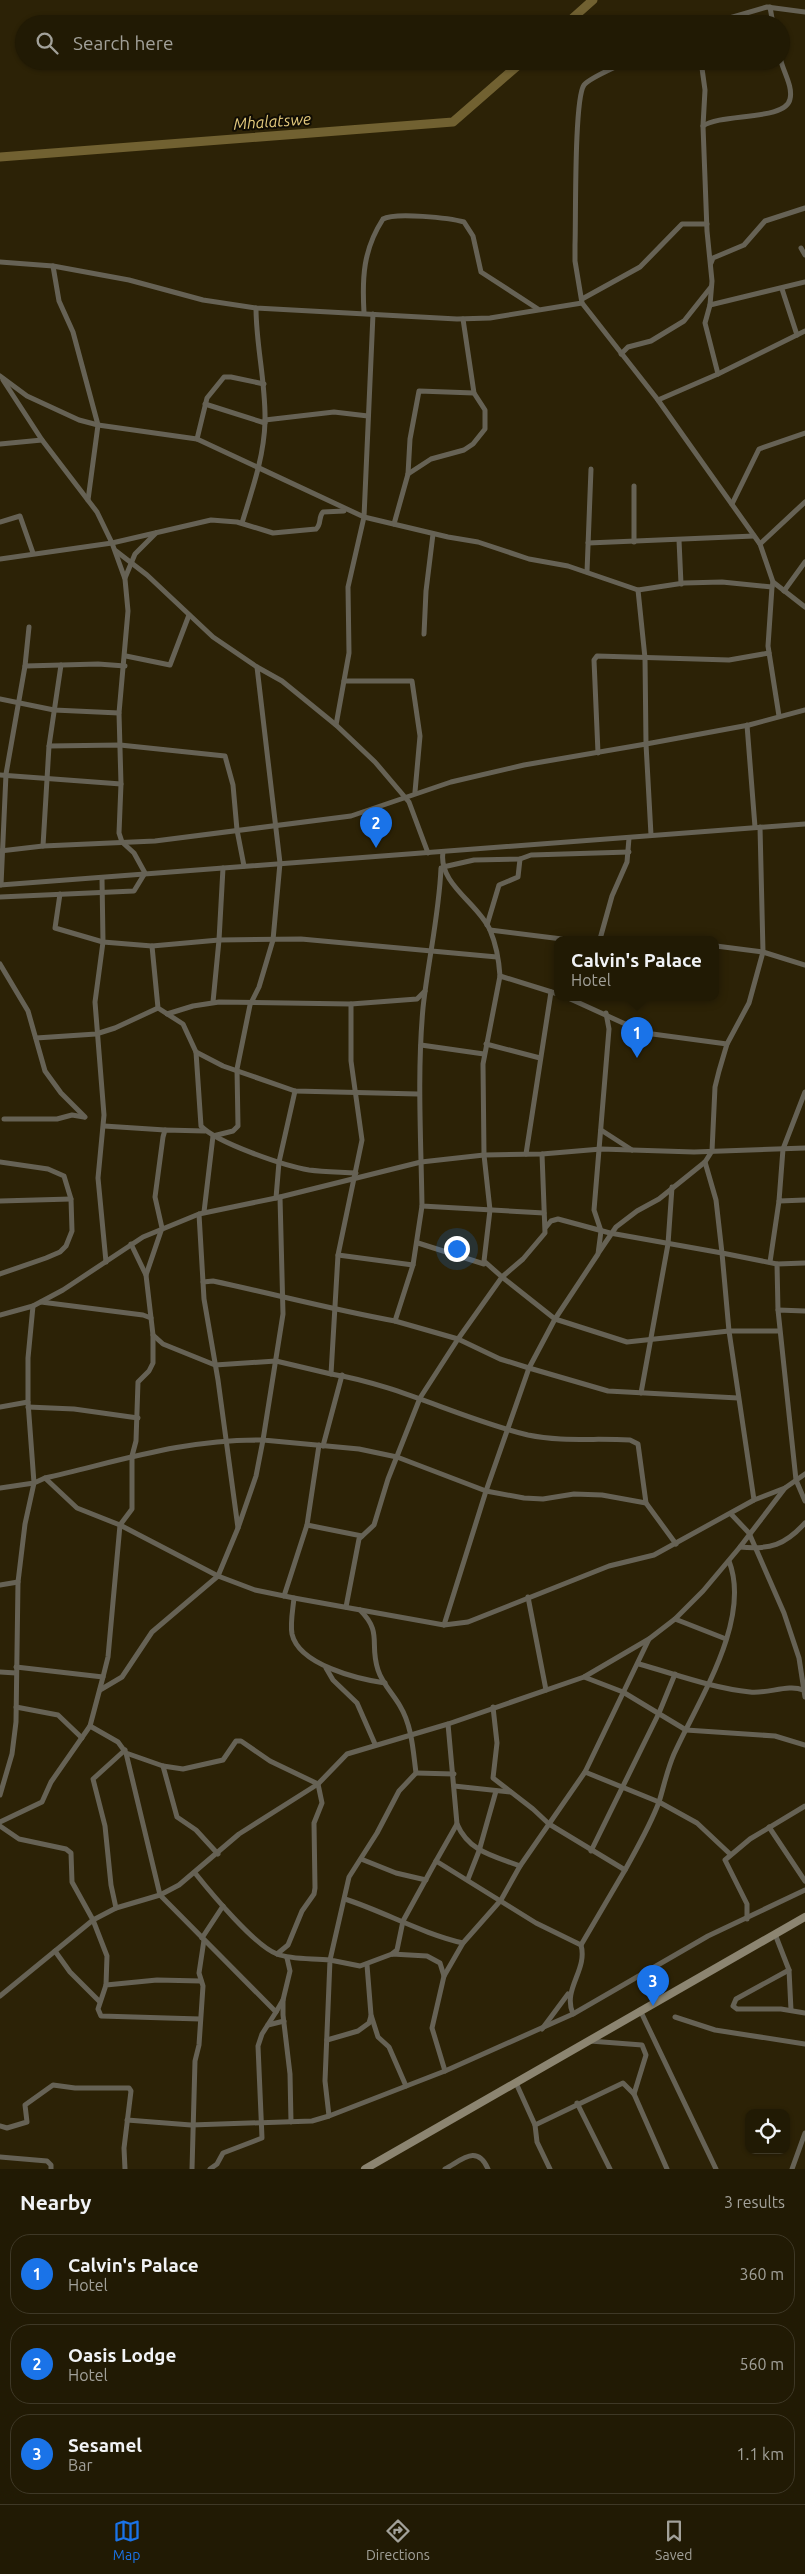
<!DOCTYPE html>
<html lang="en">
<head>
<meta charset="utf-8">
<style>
	body { margin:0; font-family:Ubuntu,sans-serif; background:#29230e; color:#f1f3f6 }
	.controls { position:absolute; right:15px; bottom:15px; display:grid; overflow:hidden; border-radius:10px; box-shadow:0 1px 4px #0004 }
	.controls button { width:45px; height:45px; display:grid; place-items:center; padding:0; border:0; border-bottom:1px solid #3e3826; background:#211a04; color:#f1f3f6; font:25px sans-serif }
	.you { position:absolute; left:456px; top:1248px; width:18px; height:18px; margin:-12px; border:4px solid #fff; border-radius:50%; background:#1a73e8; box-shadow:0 0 0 8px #1a73e833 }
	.badge { display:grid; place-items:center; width:32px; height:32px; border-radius:50%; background:#1a73e8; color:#fff; font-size:16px; font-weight:700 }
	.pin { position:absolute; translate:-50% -41px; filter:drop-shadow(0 1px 2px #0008) }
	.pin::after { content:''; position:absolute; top:26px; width:18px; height:15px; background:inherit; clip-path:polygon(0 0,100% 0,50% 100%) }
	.popup { position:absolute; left:554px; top:936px; width:165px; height:65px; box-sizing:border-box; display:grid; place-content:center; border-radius:10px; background:#211a04; filter:drop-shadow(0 1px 4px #0005); font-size:16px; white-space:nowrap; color:#a2a19a }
	.popup b { font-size:19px; color:#f1f3f6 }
	.popup::after { content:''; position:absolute; left:50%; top:100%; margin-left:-10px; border:10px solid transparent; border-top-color:#211a04 }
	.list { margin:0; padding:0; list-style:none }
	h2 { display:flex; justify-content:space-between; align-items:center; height:65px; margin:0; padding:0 20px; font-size:21px }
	h2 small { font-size:16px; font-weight:400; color:#a2a19a }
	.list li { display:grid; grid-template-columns:32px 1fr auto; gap:15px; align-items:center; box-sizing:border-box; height:80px; margin:0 10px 10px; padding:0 10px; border:1px solid #3e3826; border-radius:20px }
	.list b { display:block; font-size:19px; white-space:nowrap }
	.list p { margin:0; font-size:16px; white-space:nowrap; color:#a2a19a }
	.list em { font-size:16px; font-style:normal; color:#a2a19a }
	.icon { flex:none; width:28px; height:28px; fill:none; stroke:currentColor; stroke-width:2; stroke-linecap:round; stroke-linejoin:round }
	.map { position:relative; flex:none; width:805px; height:2169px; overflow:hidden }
	.search { position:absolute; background:#211a04; box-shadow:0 1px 4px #0004; left:15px; right:15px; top:15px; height:55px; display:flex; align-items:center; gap:12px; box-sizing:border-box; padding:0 18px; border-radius:28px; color:#a2a19a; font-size:19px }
	.sheet { height:335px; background:#211a04 }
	nav { display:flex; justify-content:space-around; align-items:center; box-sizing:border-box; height:70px; border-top:1px solid #3e3826; background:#211a04; font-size:14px; color:#a2a19a }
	nav a { display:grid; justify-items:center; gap:2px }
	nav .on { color:#1a73e8 }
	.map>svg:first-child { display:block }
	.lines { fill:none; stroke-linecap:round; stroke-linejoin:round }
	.river { stroke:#716131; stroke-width:9 }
	.street { stroke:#666255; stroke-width:5 }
	.secondary { stroke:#8c8571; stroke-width:8 }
	.labels { text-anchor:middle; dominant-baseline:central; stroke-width:4; stroke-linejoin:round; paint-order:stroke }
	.water-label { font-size:16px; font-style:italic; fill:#e3c97d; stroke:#100c03 }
</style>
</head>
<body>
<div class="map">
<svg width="805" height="2169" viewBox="0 0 805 2169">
	<rect width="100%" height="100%" fill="#2c2206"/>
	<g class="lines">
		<g class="river">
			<path d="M566,24L593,0"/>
			<path d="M0,157L453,122L523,61"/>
		</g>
		<g class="street">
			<path d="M770,7L773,24"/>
			<path d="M709,24L767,7L805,12"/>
			<path d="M627,61C617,67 590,77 584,85C574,99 576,220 575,245V261L582,303L658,400L760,544L773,582L805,607"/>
			<path d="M701,61L705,90L703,126L707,231L712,281L710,305L705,323L718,374"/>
			<path d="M703,126C721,113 786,121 790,99C793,87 784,73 781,61"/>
			<path d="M801,248L805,255"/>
			<path d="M0,262L53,266L129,280L203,300L256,308L457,319L490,318L582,303"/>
			<path d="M711,263L713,258L744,245L765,221L805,208"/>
			<path d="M53,266L59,301L73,332L98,425L88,500"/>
			<path d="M782,289L797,335"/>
			<path d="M582,299L640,267L682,224H707"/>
			<path d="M710,305L805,282"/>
			<path d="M364,313C362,278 363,250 383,219C395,212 450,218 464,222L473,236L481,272L538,309"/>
			<path d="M373,314L364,517L348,587L349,653L336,725L375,762L409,802L428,853"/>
			<path d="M621,354L628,347L651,341L684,321L711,287"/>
			<path d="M0,376L27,396L79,420L98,425L197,439L364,517L448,537L478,542L529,559L568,566L638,590L684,583L722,582L772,587L773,582"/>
			<path d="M658,400L718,374L805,331"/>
			<path d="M205,404L265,423"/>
			<path d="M265,420L334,412L368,416"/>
			<path d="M197,439L207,398L224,377H231L264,384"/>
			<path d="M0,444L42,440"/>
			<path d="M408,474L431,459L464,450L473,444L485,429V410L474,393L463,319"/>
			<path d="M732,504L759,449L805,433"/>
			<path d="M0,522L20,516L33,553"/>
			<path d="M242,523C252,490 264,457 265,422C266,383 256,346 256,308"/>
			<path d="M394,524L408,474L410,439L419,391L474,393"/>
			<path d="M679,540L681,584"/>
			<path d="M634,542V486"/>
			<path d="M588,543L754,536"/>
			<path d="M760,544L805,502"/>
			<path d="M116,551L147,575L213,637L257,667L282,681L336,725"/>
			<path d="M0,559L112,543L211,520L237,522L273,533L316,529C322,524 318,517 323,512L344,511"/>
			<path d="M587,572L591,469"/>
			<path d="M125,578L135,554L156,533"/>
			<path d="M772,587L768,646L779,716"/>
			<path d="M638,590L645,658L646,744L749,725L805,710"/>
			<path d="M784,591L805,562"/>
			<path d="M29,627L25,666L98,664L125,666"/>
			<path d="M424,634L426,591L433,534"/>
			<path d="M126,656L170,665L189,615"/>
			<path d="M344,681H412L420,736L415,792"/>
			<path d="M0,699L54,710L119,713"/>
			<path d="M747,725L755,827"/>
			<path d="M49,746L120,745L225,756L233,785L237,830L244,866"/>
			<path d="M598,753L594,660L597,656L729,660L769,653"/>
			<path d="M0,775L121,784"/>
			<path d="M43,846L49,746L61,665"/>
			<path d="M0,851L43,846L155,841L351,816L451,782L524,765L646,744L651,835"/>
			<path d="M443,852C438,884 478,903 490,930C496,944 499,961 500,976L483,1064L484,1155L490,1210L484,1261L502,1277L458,1339L500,1359L529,1368L486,1491L444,1625"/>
			<path d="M443,867L474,860L520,859L531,855L629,852"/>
			<path d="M441,868C439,915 428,961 423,1008C417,1074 421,1139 422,1206L544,1213"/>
			<path d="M102,878L103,942L95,1002L104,1115L98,1178L106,1262"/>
			<path d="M0,885L805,824"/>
			<path d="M1,885L6,774L25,666"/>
			<path d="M60,894L55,928L103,942L152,946L219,940L301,939L497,957"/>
			<path d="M0,897L134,891L145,873L134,853L122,842L119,833L121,784L119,713L128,611L125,579L112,543L97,512L42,440L3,380"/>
			<path d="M487,925L499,885L518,877L520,859"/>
			<path d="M490,930L562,939"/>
			<path d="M600,939L612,896L627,862L629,838"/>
			<path d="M152,946L158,1008L183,1024L196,1052L201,1126C217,1143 285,1166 309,1170C324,1172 341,1172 356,1173"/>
			<path d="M716,946L763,952L805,965"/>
			<path d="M0,964L28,1011L45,1071L61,1093L85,1117"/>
			<path d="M500,976L558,994"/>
			<path d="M566,997L645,1033L727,1044"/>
			<path d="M213,1002L219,940L223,868"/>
			<path d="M351,1004V1061L362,1140L338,1255L331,1374C399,1385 461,1419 528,1435C562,1442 595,1438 630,1440L638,1444L646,1503L676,1544"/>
			<path d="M606,1013L609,1029L594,1210L601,1231L598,1254L555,1319L529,1368L608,1391L738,1398"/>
			<path d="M167,1014L193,1006L219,1002L351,1004L417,999L425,991"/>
			<path d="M36,1038L96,1034L115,1028L158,1008"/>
			<path d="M486,1044L540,1058"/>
			<path d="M421,1045L484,1054"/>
			<path d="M196,1052L223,1066L295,1091L418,1094"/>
			<path d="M805,1092L783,1149L779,1201L805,1200"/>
			<path d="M4,1119H57L72,1115L84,1117"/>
			<path d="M104,1126L165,1130"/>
			<path d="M601,1130L632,1150"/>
			<path d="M526,1154L551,992"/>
			<path d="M542,1154L545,1233L523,1259L502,1277L555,1319L627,1342L729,1331H779"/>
			<path d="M0,1162L48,1169L64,1176L71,1199L72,1231L66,1246L60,1252L46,1258L0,1274"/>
			<path d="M705,1162L716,1200L722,1253L777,1264"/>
			<path d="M280,1197L283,1314L263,1440L359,1449L397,1457L486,1491L524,1498L543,1499L574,1494L602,1495L646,1503"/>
			<path d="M276,1198L279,1162L295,1091"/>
			<path d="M0,1201L71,1199"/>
			<path d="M204,1212L213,1136L233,1131L238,1126L237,1069L250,1005L259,987L273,940L280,863L257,667"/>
			<path d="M546,1227L551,1221L558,1219L610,1233L722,1253L729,1331L754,1500"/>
			<path d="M418,1243L484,1264"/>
			<path d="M131,1244L146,1275"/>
			<path d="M599,1252L616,1227L637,1211L659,1199L705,1162L712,1151L715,1087L719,1071L727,1044L749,1003L763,952L760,827"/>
			<path d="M338,1255L413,1265"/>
			<path d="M770,1262L779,1201"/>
			<path d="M203,1282L213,1281C274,1294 334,1310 395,1321"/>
			<path d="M41,1302L143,1315L151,1318"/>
			<path d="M778,1310L777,1264L805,1263"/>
			<path d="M805,1311L778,1310L796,1480L805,1501"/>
			<path d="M0,1315L33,1306L63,1290L143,1237L199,1214L276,1198L421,1162L484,1155L542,1154L601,1149L694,1152L805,1148"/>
			<path d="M153,1335L163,1344L215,1365L276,1361L331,1374"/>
			<path d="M641,1393L668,1244L672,1187"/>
			<path d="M0,1407L28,1402"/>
			<path d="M28,1407L74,1409L138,1418"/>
			<path d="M323,1446L342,1375"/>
			<path d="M45,1478C120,1461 184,1439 263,1440L256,1476L238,1528"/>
			<path d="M0,1488L34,1483L28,1402V1358L33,1306"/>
			<path d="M731,1514L749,1533L784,1613L799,1658L805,1697"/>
			<path d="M307,1525L362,1536"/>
			<path d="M740,1547C770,1550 785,1545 805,1523"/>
			<path d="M0,1585L18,1582"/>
			<path d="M284,1596L307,1525L319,1445"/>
			<path d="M528,1597L546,1690"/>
			<path d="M294,1598C293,1609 290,1623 292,1634C299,1665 358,1679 385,1683"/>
			<path d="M346,1607L359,1539L374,1525L388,1479L420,1398L458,1339L395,1321L413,1265L422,1206"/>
			<path d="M360,1610C383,1633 369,1643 378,1670C382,1683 393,1694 400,1706C412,1726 413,1750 416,1773L399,1791L377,1833L349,1877L330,1960L360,1966L392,1954L427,1956L440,1963L444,1976"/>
			<path d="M675,1619L726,1639"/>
			<path d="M649,1639L585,1772L659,1802L697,1823L730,1854"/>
			<path d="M639,1664C675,1674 712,1688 750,1692C767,1694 789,1684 803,1690"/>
			<path d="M326,1668L333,1680L357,1703L375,1744"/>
			<path d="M0,1672L16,1673"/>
			<path d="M103,1677L108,1657L120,1525L132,1509V1456L136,1441L138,1382L149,1371L153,1363V1335L146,1275L162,1228L155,1197L163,1137L165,1130L205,1131"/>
			<path d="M584,1677L623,1692L686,1730L775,1736L805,1745"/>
			<path d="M100,1690L122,1677L152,1632L218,1576L238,1528L218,1380L204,1299L199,1214"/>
			<path d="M16,1707L58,1715L82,1738"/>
			<path d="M493,1707L497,1743L493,1778L533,1809L549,1824L625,1870C637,1848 650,1826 659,1802C664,1786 667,1770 674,1754C698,1701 752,1620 729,1561"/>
			<path d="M448,1724L457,1824L436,1861L536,1923L581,1945C588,1970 562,1989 573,2014"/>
			<path d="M90,1726L118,1742L126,1753L163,1766L183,1769L223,1760L236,1741H241L270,1761L318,1784L322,1803L314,1823L315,1888L314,1894L302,1911L288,1945L277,1954"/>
			<path d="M126,1753L160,1895L276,2012L283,2000"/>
			<path d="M163,1766L177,1817L196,1830L218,1854"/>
			<path d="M416,1773L454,1774"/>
			<path d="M454,1786L511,1792"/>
			<path d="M0,1795L12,1754L16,1722L18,1582L25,1524L34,1483L45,1478L77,1508L120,1525L218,1576L255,1590L294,1598L444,1625L468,1622L609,1566L654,1555L754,1500L785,1488"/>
			<path d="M0,1822L42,1802L51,1782L90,1726L103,1677L16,1667"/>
			<path d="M457,1824C469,1852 494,1856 520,1866"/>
			<path d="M0,1826L19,1839L66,1849L71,1853L72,1882L93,1920L107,1956L106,1985"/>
			<path d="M769,1827L805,1881"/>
			<path d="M591,1851L659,1713L675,1674"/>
			<path d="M361,1859L396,1873L426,1880"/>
			<path d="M195,1873C211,1893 255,1946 277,1954C292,1960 313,1958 330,1960L325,2081L329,2116"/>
			<path d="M468,1879L479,1851L496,1791"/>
			<path d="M345,1899C385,1912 423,1934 463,1943"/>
			<path d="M116,1908L111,1885L105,1826L93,1779L125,1750"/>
			<path d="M747,1919V1904L725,1860L750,1839L805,1806"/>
			<path d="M775,1934L789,1970L791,2010"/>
			<path d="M202,1938L223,1906"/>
			<path d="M581,1945L625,1870"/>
			<path d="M55,1951L70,1972L99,2001"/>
			<path d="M392,1954L397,1950L403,1921L436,1861"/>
			<path d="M287,1958L290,1971L283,2000V2015L290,2074L291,2122"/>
			<path d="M367,1965L371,2015L378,2037L389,2047L406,2086"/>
			<path d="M789,1970L736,1999L733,2006L737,2009H781L805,2013"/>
			<path d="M0,1996L93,1920L116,1908L160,1895L179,1885L239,1834L318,1784L347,1754L448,1724L584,1677L649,1639L675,1619L703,1591L740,1547L785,1488L805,1474"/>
			<path d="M640,2010L716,2169"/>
			<path d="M675,2017L715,2030L805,2044"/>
			<path d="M200,2019L101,2016L98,2009L106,1985L157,1980L201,1981"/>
			<path d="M268,2025L284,2021"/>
			<path d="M542,2029L568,1994"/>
			<path d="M327,2040L358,2031L369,2023L371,2016"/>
			<path d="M590,2041L642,2045L646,2055L634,2094"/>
			<path d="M445,2071L432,2028L444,1976L463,1943L501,1900L520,1866L585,1772"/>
			<path d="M516,2083L535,2125"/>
			<path d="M577,2103L610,2169"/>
			<path d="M127,2120L191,2125L312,2121L329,2116L445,2071L573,2014L708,1936L805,1890"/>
			<path d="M0,2126L7,2128L27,2122L25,2105L53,2085L75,2088H129L131,2091L124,2148L125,2169"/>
			<path d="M0,2157L47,2161L51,2165V2169"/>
			<path d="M192,2169L195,2061L199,2045L203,1986L199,1973L204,1940"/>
			<path d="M210,2169L217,2164L223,2153L262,2138L258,2046L262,2034L276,2012"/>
			<path d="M445,2169C462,2160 477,2144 488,2169"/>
			<path d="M550,2169L537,2142L535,2125L623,2083L634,2094L667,2169"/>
			<path d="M792,2169L805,2133"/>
		</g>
		<path class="secondary" d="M365,2169L805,1917"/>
	</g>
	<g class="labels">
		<g class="water-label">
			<text transform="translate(272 121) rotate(-4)">Mhalatswe</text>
		</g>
	</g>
</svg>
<div class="controls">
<button><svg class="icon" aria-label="locate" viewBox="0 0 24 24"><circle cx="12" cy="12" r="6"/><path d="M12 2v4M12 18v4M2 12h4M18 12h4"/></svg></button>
</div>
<div class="you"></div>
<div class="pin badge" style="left:637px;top:1058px">1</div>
<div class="popup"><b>Calvin's Palace</b>Hotel</div>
<div class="pin badge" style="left:376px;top:848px">2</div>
<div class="pin badge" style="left:653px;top:2006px">3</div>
<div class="search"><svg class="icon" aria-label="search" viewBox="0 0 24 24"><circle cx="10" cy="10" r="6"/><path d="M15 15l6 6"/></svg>Search here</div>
</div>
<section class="sheet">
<h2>Nearby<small>3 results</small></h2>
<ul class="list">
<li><span class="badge">1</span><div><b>Calvin's Palace</b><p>Hotel</p></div><em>360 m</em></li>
<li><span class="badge">2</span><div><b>Oasis Lodge</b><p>Hotel</p></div><em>560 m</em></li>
<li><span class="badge">3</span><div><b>Sesamel</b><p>Bar</p></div><em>1.1 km</em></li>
</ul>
</section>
<nav>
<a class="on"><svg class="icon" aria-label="map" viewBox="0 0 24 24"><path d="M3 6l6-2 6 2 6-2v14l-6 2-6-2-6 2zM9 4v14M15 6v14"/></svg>Map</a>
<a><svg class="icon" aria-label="directions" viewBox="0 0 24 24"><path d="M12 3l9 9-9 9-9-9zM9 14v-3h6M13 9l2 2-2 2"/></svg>Directions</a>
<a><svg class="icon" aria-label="saved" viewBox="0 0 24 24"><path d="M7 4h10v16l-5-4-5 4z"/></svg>Saved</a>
</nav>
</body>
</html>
